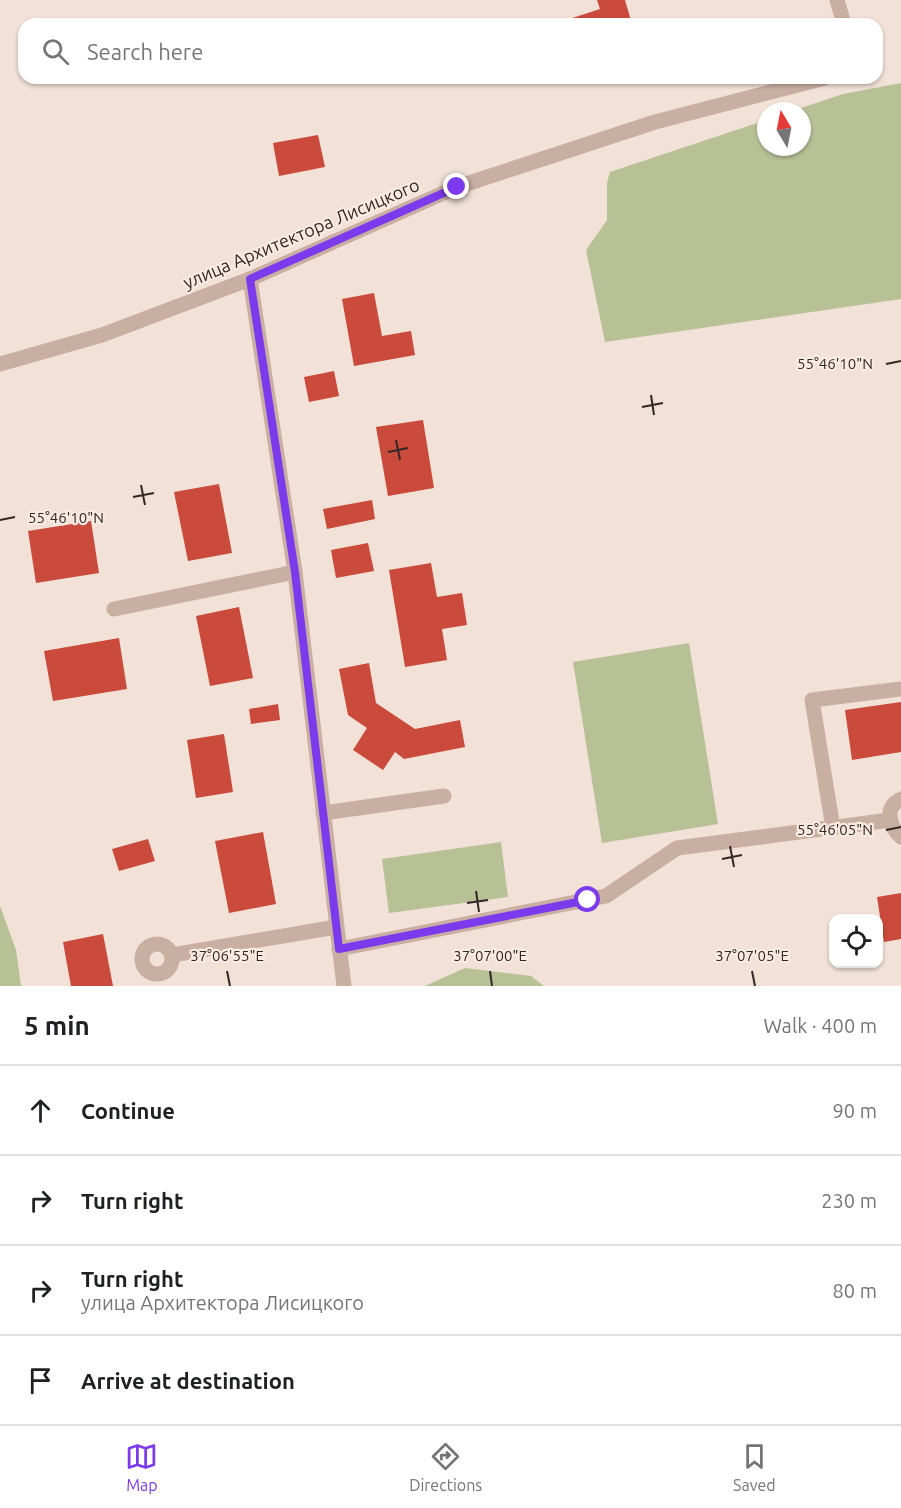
<!DOCTYPE html>
<html lang="en">
<head>
<meta charset="utf-8">
<style>
	body { margin:0; font-family:Ubuntu,sans-serif; background:#f2f2f2; color:#202124 }
	.controls { position:absolute; right:18px; bottom:18px; display:grid; overflow:hidden; border-radius:12px; box-shadow:0 2px 4px #0004 }
	.controls button { width:54px; height:54px; display:grid; place-items:center; padding:0; border:0; border-bottom:2px solid #e0e0e0; background:#fff; color:#202124; font:30px sans-serif }
	.compass { position:absolute; left:757px; top:102px; width:54px; height:54px; border-radius:50%; background:#fff; box-shadow:0 2px 4px #0004; rotate:350deg }
	.stop { position:absolute; width:18px; height:18px; margin:-14px; border:4px solid #7c3aed; border-radius:50%; background:#fff }
	.stop.end { background:#7c3aed; border-color:#fff; box-shadow:0 2px 6px #0008 }
	.list { margin:0; padding:0; list-style:none }
	h2 { display:flex; justify-content:space-between; align-items:center; height:78px; margin:0; padding:0 24px; font-size:26px }
	h2 small { font-size:20px; font-weight:400; color:#757577 }
	.list li { display:grid; grid-template-columns:39px 1fr auto; gap:18px; align-items:center; box-sizing:border-box; height:90px; padding:0 24px; border-top:2px solid #e0e0e0 }
	.list b { display:block; font-size:22px; white-space:nowrap }
	.list p { margin:0; font-size:20px; white-space:nowrap; color:#757577 }
	.list em { font-size:20px; font-style:normal; color:#757577 }
	.icon { flex:none; width:33px; height:33px; fill:none; stroke:currentColor; stroke-width:2; stroke-linecap:round; stroke-linejoin:round }
	.map { position:relative; flex:none; width:901px; height:986px; overflow:hidden }
	.search { position:absolute; background:#fff; box-shadow:0 2px 4px #0004; left:18px; right:18px; top:18px; height:66px; display:flex; align-items:center; gap:15px; box-sizing:border-box; padding:0 21px; border-radius:18px; color:#757577; font-size:22px }
	.sheet { height:438px; background:#fff }
	nav { display:flex; justify-content:space-around; align-items:center; box-sizing:border-box; height:84px; border-top:2px solid #e0e0e0; background:#fff; font-size:16px; color:#757577 }
	nav a { display:grid; justify-items:center; gap:3px }
	nav .on { color:#7c3aed }
	.map>svg:first-child { display:block }
	.green { fill:#b8c096 }
	.building { fill:#ca4a3b }
	.lines { fill:none; stroke-linecap:round; stroke-linejoin:round }
	.minor { stroke:#c9aea2; stroke-width:15 }
	.route { stroke:#7c3aed; stroke-width:8 }
	.ticks { fill:none; stroke:#342725; stroke-width:2 }
	.labels { text-anchor:middle; dominant-baseline:central; stroke-width:4.5; stroke-linejoin:round; paint-order:stroke }
	.street-label { font-size:18px; fill:#342725; stroke:#f9ebe2 }
	.ticks-label { font-size:15px; text-anchor:middle; fill:#342725; stroke:#f9ebe2; stroke-width:4.5; stroke-linejoin:round; paint-order:stroke }
</style>
</head>
<body>
<div class="map">
<svg width="901" height="986" viewBox="0 0 901 986">
	<rect width="100%" height="100%" fill="#f1e1d6"/>
	<g class="green">
		<path d="M901,83V299L605,342L586,250L607,220V183L610,172L766,120V147H802V111H792L843,94Z"/>
		<path d="M689,643L718,824L602,843L573,662Z"/>
		<path d="M501,842L508,897L389,913L382,859Z"/>
		<path d="M0,906L16,950L21,986H0Z"/>
		<path d="M465,968L531,976L544,986H425Z"/>
	</g>
	<g class="building">
		<path d="M597,0H625L632,24H554L600,9Z"/>
		<path d="M318,135L325,167L279,176L273,143Z"/>
		<path d="M374,293L382,336L411,331L415,355L354,366L342,299Z"/>
		<path d="M334,371L339,396L309,402L304,377Z"/>
		<path d="M423,420L434,488L388,496L376,427Z"/>
		<path d="M219,484L232,553L188,561L174,492Z"/>
		<path d="M372,500L375,519L327,529L323,509Z"/>
		<path d="M91,521L99,573L36,583L28,531Z"/>
		<path d="M368,543L374,571L336,578L331,550Z"/>
		<path d="M431,563L437,597L462,593L467,625L442,629L447,660L405,667L389,570Z"/>
		<path d="M239,607L253,678L210,686L196,616Z"/>
		<path d="M119,638L127,689L53,701L44,651Z"/>
		<path d="M369,663L376,703L415,729L460,720L465,747L404,759L395,752L383,770L353,750L367,728L348,715L339,669Z"/>
		<path d="M901,702V752L852,760L845,710Z"/>
		<path d="M278,704L280,720L251,724L249,709Z"/>
		<path d="M224,734L233,792L196,798L187,740Z"/>
		<path d="M263,832L276,904L229,913L215,841Z"/>
		<path d="M148,839L155,861L119,871L112,849Z"/>
		<path d="M901,893V939L884,942L877,897Z"/>
		<path d="M103,934L113,986H71L63,942Z"/>
	</g>
	<g class="lines">
		<g class="minor">
			<path d="M837,0L844,24"/>
			<path d="M250,279L295,572L344,986"/>
			<path d="M0,364L102,335L250,279L457,187L655,122L825,78"/>
			<path d="M114,609L295,572"/>
			<path d="M901,799C883,807 890,827 901,837"/>
			<path d="M323,813L444,796"/>
			<path d="M833,828L812,700L901,689"/>
			<circle cx="157" cy="959" r="15"/>
			<path d="M339,949L606,896L677,848L890,820"/>
			<path d="M172,955L336,927"/>
		</g>
	</g>
	<g class="lines">
		<path class="route" d="M457,187L250,279L295,572L339,949L588,900"/>
	</g>
	<path class="ticks" d="M886,364L901,361M651,395L654,415M642,407L663,403M396,440L400,460M388,452L408,448M141,485L145,505M133,497L154,493M0,520L15,517M886,830L901,827M730,846L734,867M722,859L742,855M476,891L479,912M467,903L488,900M227,971L230,986M490,971L492,986M752,971L755,986"/>
	<g class="labels">
		<g class="street-label">
			<text transform="translate(301 233) rotate(-23)">улица Архитектора Лисицкого</text>
		</g>
	</g>
	<g class="ticks-label">
		<text x="835" y="369">55°46'10"N</text>
		<text x="66" y="523">55°46'10"N</text>
		<text x="835" y="835">55°46'05"N</text>
		<text x="227" y="961">37°06'55"E</text>
		<text x="490" y="961">37°07'00"E</text>
		<text x="752" y="961">37°07'05"E</text>
	</g>
</svg>
<div class="controls">
<button><svg class="icon" aria-label="locate" viewBox="0 0 24 24"><circle cx="12" cy="12" r="6"/><path d="M12 2v4M12 18v4M2 12h4M18 12h4"/></svg></button>
</div>
<svg class="compass" viewBox="-18 -18 36 36"><path d="M0-13l5 13h-10z" fill="#e53935"/><path d="M0 13l5-13h-10z" fill="#757577"/></svg>
<div class="stop" style="left:588px;top:900px"></div>
<div class="stop end" style="left:457px;top:187px"></div>
<div class="search"><svg class="icon" aria-label="search" viewBox="0 0 24 24"><circle cx="10" cy="10" r="6"/><path d="M15 15l6 6"/></svg>Search here</div>
</div>
<section class="sheet">
<h2>5 min<small>Walk · 400 m</small></h2>
<ul class="list">
<li><svg class="icon" aria-label="ahead" viewBox="0 0 24 24"><path d="M12 20V5M6 11l6-6 6 6"/></svg><div><b>Continue</b></div><em>90 m</em></li>
<li><svg class="icon" aria-label="right" viewBox="0 0 24 24"><path d="M7 20v-9h11M14 6l5 5-5 5"/></svg><div><b>Turn right</b></div><em>230 m</em></li>
<li><svg class="icon" aria-label="right" viewBox="0 0 24 24"><path d="M7 20v-9h11M14 6l5 5-5 5"/></svg><div><b>Turn right</b><p>улица Архитектора Лисицкого</p></div><em>80 m</em></li>
<li><svg class="icon" aria-label="arrive" viewBox="0 0 24 24"><path d="M6 21V4h12l-3 4 3 4H6"/></svg><div><b>Arrive at destination</b></div></li>
</ul>
</section>
<nav>
<a class="on"><svg class="icon" aria-label="map" viewBox="0 0 24 24"><path d="M3 6l6-2 6 2 6-2v14l-6 2-6-2-6 2zM9 4v14M15 6v14"/></svg>Map</a>
<a><svg class="icon" aria-label="directions" viewBox="0 0 24 24"><path d="M12 3l9 9-9 9-9-9zM9 14v-3h6M13 9l2 2-2 2"/></svg>Directions</a>
<a><svg class="icon" aria-label="saved" viewBox="0 0 24 24"><path d="M7 4h10v16l-5-4-5 4z"/></svg>Saved</a>
</nav>
</body>
</html>
